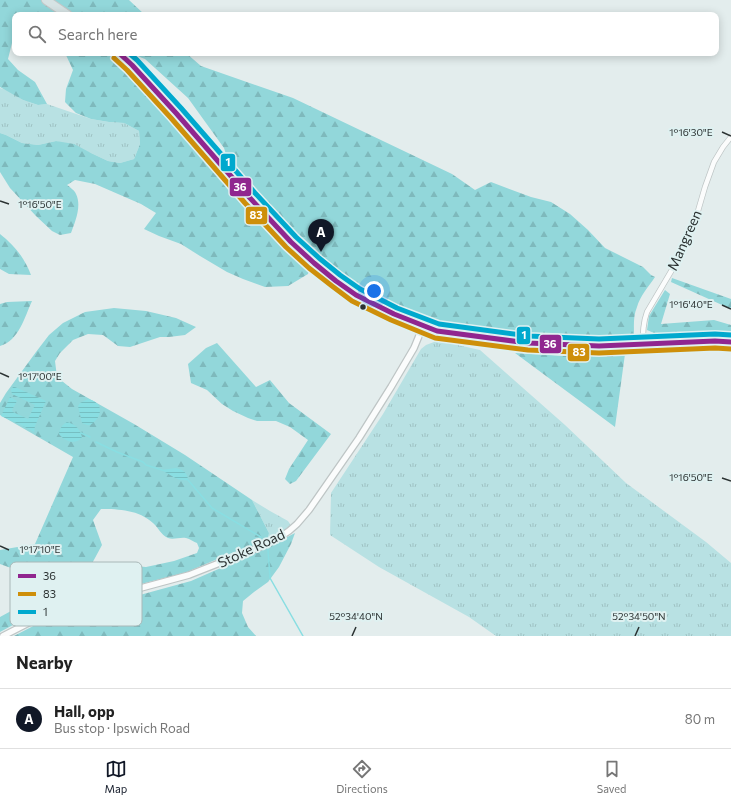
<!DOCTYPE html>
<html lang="en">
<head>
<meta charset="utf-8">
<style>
	body { margin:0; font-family:Commissioner,sans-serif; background:#f6f6f6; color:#222 }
	.you { position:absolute; left:374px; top:291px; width:14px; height:14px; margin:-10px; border:3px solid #fff; border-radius:50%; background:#1a73e8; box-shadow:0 0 0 6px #1a73e833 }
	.badge { display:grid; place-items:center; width:26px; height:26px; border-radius:50%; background:#111827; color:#fff; font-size:13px; font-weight:700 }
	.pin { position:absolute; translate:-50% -33px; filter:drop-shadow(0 1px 2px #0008) }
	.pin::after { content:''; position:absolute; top:21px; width:14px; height:12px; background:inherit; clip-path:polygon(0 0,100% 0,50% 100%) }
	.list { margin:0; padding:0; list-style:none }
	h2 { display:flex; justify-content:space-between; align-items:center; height:52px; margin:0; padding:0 16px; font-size:17px }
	h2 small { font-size:13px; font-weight:400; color:#767676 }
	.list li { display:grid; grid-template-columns:26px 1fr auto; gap:12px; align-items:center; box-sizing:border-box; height:60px; padding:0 16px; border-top:1px solid #e0e0e0 }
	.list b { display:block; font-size:15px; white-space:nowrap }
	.list p { margin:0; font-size:13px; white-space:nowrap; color:#767676 }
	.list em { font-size:13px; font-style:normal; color:#767676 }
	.icon { flex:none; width:22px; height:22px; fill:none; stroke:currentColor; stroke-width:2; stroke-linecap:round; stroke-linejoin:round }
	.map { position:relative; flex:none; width:731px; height:636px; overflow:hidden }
	.search { position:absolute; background:#fff; box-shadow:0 2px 10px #0003; left:12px; right:12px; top:12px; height:44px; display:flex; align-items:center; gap:10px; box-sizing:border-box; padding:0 14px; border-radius:8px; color:#767676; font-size:15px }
	.sheet { height:112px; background:#fff }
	nav { display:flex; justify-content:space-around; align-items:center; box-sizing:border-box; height:56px; border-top:1px solid #e0e0e0; background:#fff; font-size:11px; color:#767676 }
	nav a { display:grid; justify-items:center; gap:2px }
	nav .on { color:#111827 }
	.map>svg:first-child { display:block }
	.grass { fill:url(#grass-tufts) }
	.forest { fill:url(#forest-firs) }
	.water { fill:url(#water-rules) }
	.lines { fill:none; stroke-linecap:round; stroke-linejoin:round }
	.stream { stroke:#89dee2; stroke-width:1.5 }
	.minor-casing { stroke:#bec5c5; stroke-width:6 }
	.tertiary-casing { stroke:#bec5c5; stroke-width:8 }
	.trunk-casing { stroke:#c2c8c8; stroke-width:10 }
	.minor { stroke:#fbfcfc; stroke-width:4.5 }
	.tertiary { stroke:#fbfcfc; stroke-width:5.5 }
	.trunk { stroke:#d6e3e4; stroke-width:8 }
	.bus-1-casing { stroke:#dff1f1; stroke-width:8 }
	.bus-2-casing { stroke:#dff1f1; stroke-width:8 }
	.bus-3-casing { stroke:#dff1f1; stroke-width:8 }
	.bus-1 { stroke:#90268f; stroke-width:5 }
	.bus-2 { stroke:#ce8f0a; stroke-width:5 }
	.bus-3 { stroke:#00a9ce; stroke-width:5 }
	.ticks { fill:none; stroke:#2b3232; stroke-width:1.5 }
	.bus-dot { fill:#2b3232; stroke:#dff1f1; stroke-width:1.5 }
	.labels { text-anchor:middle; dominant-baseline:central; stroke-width:4; stroke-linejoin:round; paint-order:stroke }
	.street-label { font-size:14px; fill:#2b3232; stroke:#dff1f1 }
	.key { fill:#dff1f1; stroke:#a9b8b8; stroke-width:1 }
	.key-label { font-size:11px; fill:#2b3232 }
	.ticks-label { font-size:10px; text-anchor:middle; fill:#2b3232; stroke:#dff1f1; stroke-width:4; stroke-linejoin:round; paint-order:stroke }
	.line-badge { stroke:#dff1f1; stroke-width:1.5 }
	.badge-label { font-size:11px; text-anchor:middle; font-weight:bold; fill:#fff }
</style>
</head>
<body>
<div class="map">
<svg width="731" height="636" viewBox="0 0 731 636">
	<defs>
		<pattern id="grass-tufts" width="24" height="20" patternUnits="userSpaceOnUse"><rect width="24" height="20" fill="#b8e1e3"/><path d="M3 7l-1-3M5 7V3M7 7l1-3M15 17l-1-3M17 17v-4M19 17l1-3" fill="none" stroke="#9ec2c3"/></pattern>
		<pattern id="forest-firs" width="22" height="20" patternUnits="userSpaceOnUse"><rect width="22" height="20" fill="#92d7da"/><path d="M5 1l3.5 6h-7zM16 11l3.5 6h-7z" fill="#7eb9bc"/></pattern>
		<pattern id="water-rules" width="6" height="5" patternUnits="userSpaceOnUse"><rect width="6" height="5" fill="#89dee2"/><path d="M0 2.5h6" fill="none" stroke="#76bfc2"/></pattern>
	</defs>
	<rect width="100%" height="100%" fill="#e3eded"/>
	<g class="grass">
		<path d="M0,88L7,90L23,100L38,105L47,104L91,119L109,122L124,123L139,131L140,144L134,159L120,163L108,161L91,153L56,141L38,145L22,143L6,135L0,133Z"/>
		<path d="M434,342H444L480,350L565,425L626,483L706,542L731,563V636H496L469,617L379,567L330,535L331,493L383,414L421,349L426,345Z"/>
		<path d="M252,500L270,511L288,521L290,524L289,528L272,538H268L269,533Z"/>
	</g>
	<g class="forest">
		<path d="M0,0H41L63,15H15V31L8,59L18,70L35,82L47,104L38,105L23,100L0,87Z"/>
		<path d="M51,0H129L145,15H73Z"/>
		<path d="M65,53H115L118,55L311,265L308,274L288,286L265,287L243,279L227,272L200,256L181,244L159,236L144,229L156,213L141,204L95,184L75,180L67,185C70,187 75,191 76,194C82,206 75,222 71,233L60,235L52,231L36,216L10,188L0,172V133L6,135L22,143L38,145L56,141L74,144L91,153L108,161L120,163L134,159L140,144L139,131L124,123L109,122L91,119L76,113L65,102L66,89L73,70Z"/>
		<path d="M129,53H186L201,66L293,98L452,174L475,190L491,182L531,197L551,202L570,214L588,230L605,248L643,267L651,275L655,277C649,286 640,296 637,307C633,316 634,327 634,336H548L501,331L457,325L439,326L420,321L411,311L399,305L376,301L358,291L338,277L315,259L286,231L231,170L224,148L188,98L145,59Z"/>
		<path d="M0,234C15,246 24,257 31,275L9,274L0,269Z"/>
		<path d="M672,278L731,299V309L671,282Z"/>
		<path d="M665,290L670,294L661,324L714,320L731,325V336L663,337L647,330L649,316Z"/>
		<path d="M32,301C25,316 19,341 0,346V304L7,302Z"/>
		<path d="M114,308L146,311L176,318L196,327L185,335L169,337H160L130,347L118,346L103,335L88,334L73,340L60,353L55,361L57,377L72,389L134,424L185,455L252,500L269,533L268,538L259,544L234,552L187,572L122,589L103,582L110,564L146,567L174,561L197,553L199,548L197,543C194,542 190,539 186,538C180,537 173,540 168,538C160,534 159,528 153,523C139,510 119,509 101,509L93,520L102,545L89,569C68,575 59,578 65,602L37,612L0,632V617L11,611L17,599L18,583L11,568L0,564V550L35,544L73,457L0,415V403L6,393L36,352L49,335L63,323L85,312Z"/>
		<path d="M217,343L256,387L270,380L289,403L331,434L296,481L290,484L285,479L289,469L308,440L290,427L276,421H257L248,418L233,411L222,404L207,390L191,383L188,364L206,348Z"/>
		<path d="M515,353L564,356L625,354L615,427Z"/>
		<path d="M295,533L291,544L279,567L268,582L254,592L243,601L242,613L248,627L256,636H14L41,622L191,581L262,550Z"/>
	</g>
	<g class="water">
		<path d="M13,387H15L46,401L35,426L34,432L21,425L1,416L10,397L17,401L12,410L13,412L28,419L35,405L12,394L11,390Z"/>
		<path d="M88,399C102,402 104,414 93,423C91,424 90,426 87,425C87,425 82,423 82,423L78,406L80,403Z"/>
		<path d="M67,422C75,424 80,429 82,437C76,446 64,441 59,434C59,429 63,424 67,422Z"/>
		<path d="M176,468C183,470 187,472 188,480C178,482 170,474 161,470Z"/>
	</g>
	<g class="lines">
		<g class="stream">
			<path d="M81,433L90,437"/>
			<path d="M96,442L117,452L143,462L146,465L162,470"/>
			<path d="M188,480L212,508L261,537"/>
			<path d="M268,550L270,578L303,636"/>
		</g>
		<g class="minor-casing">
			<path id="minor" d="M643,344C643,332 643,323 647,312L676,263L681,252L698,211L705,187L714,162L723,147L731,137"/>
		</g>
		<g class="tertiary-casing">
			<path id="tertiary" d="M3,636L40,617L89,602L189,575L260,547L277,539L289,531L297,524L309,510L359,438L391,387L414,348L423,326"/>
		</g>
		<g class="trunk-casing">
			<g id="trunk">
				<path d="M46,0L68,15"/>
				<path d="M119,53L132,65L176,113L250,198L291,242L314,263L336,281L356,295L394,314L410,321L437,331L528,343L599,346L715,341L731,342"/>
			</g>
		</g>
		<use href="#minor" class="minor"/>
		<use href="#tertiary" class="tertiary"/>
		<use href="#trunk" class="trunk"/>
		<g class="bus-1-casing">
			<path id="bus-1" d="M119,53L132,65L176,113L250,198L291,242L314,263L336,281L356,295L394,314L437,331L528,343L599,346L715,341L731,342"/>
		</g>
		<g class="bus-2-casing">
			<path id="bus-2" d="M114,58L127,70L171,118L245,203L286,247L309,268L332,286L352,301L391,320L435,338L528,350L599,353L715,348L731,349"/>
		</g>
		<g class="bus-3-casing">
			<path id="bus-3" d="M129,53L137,60L181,108L255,193L296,237L319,258L340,275L360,289L397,308L439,324L529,336L599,339L715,334L731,335"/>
		</g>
		<use href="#bus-1" class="bus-1"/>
		<use href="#bus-2" class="bus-2"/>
		<use href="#bus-3" class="bus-3"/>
	</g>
	<path class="ticks" d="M722,132L731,136M0,201L9,204M722,305L731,309M0,373L9,377M722,478L731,481M0,546L9,550M352,636L356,627M635,636L639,627"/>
	<circle class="bus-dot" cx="363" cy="307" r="3.5"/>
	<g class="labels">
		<g class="street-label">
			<text transform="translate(684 240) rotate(-66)">Mangreen</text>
			<text transform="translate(251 548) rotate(-25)">Stoke Road</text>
		</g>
	</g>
	<rect x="10" y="562" width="132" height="64" rx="6" class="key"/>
	<rect x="18" y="574" width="18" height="4" fill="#90268f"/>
	<rect x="18" y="592" width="18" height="4" fill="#ce8f0a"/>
	<rect x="18" y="610" width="18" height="4" fill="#00a9ce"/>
	<g class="key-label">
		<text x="43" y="580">36</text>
		<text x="43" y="598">83</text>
		<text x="43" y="616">1</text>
	</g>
	<g class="ticks-label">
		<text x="691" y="136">1°16'30"E</text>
		<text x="40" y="208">1°16'50"E</text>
		<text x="691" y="308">1°16'40"E</text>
		<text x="40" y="380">1°17'00"E</text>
		<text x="691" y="481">1°16'50"E</text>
		<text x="40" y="553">1°17'10"E</text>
		<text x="356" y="620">52°34'40"N</text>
		<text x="639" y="620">52°34'50"N</text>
	</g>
	<g class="line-badge">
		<rect x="220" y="153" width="16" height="19" rx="4" fill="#00a9ce"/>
		<rect x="229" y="177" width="23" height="20" rx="4" fill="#90268f"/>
		<rect x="245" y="206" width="23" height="19" rx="4" fill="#ce8f0a"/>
		<rect x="516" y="326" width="15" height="19" rx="4" fill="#00a9ce"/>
		<rect x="539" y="334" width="23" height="20" rx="4" fill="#90268f"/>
		<rect x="567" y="343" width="23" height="19" rx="4" fill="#ce8f0a"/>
	</g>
	<g class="badge-label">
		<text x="228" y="166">1</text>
		<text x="240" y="191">36</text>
		<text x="256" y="219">83</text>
		<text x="524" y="339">1</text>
		<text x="550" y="348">36</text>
		<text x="579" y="356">83</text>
	</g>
</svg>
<div class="you"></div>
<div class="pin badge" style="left:321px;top:252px">A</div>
<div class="search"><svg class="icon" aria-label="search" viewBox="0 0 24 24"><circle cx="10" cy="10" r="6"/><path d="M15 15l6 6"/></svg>Search here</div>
</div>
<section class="sheet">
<h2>Nearby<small></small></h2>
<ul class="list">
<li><span class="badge">A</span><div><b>Hall, opp</b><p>Bus stop · Ipswich Road</p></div><em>80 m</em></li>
</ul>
</section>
<nav>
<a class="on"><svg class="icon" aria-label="map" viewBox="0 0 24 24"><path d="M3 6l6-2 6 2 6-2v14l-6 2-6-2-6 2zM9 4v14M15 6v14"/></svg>Map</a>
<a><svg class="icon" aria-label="directions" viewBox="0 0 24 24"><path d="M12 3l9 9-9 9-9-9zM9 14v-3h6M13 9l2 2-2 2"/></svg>Directions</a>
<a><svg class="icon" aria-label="saved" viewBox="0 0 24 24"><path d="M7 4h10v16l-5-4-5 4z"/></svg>Saved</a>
</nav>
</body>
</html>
